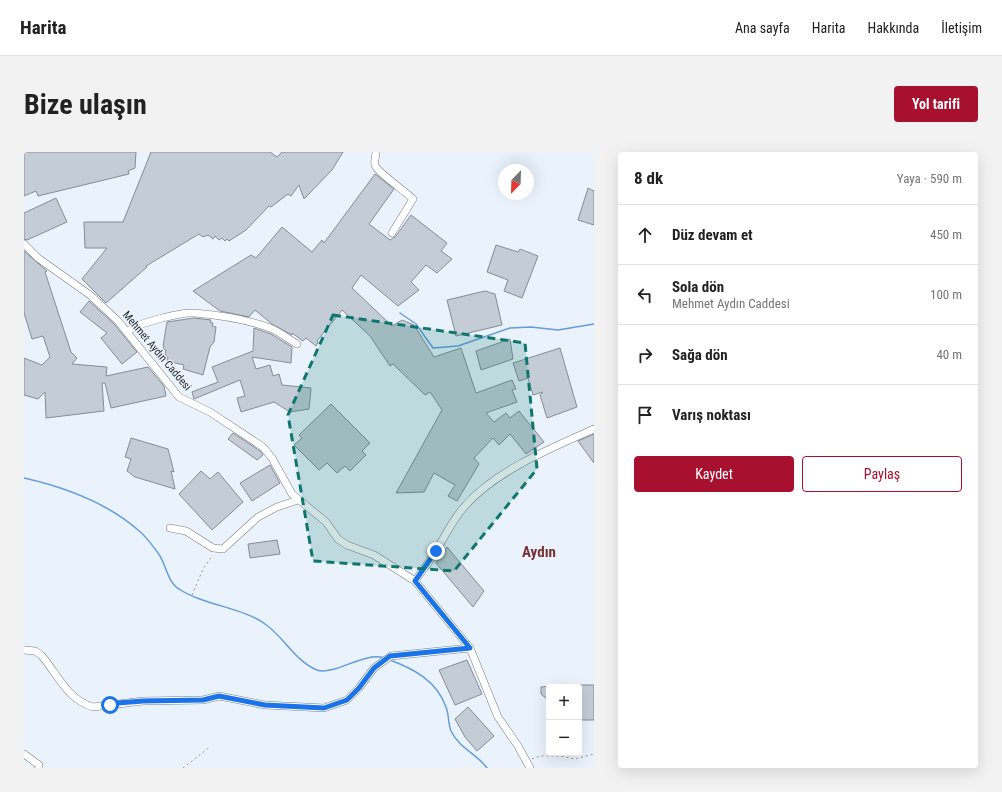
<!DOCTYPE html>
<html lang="tr">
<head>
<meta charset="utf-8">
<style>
	body { margin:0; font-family:"Roboto Condensed",sans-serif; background:#f2f2f2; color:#222 }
	.controls { position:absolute; right:12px; bottom:12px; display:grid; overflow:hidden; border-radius:4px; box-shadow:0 4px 16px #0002 }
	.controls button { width:36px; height:36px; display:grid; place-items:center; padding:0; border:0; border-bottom:1px solid #e0e0e0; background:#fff; color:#222; font:20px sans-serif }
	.compass { position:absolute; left:474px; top:12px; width:36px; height:36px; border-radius:50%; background:#fff; box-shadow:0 4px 16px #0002; rotate:203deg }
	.stop { position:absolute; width:12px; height:12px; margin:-9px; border:3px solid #1a73e8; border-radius:50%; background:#fff }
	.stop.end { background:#1a73e8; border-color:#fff; box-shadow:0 1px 4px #0008 }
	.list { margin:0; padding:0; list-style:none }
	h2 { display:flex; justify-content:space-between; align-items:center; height:52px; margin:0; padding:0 16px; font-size:17px }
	h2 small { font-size:13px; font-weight:400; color:#767676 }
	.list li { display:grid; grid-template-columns:26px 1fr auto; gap:12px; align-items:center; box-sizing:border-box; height:60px; padding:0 16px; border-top:1px solid #e0e0e0 }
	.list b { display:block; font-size:15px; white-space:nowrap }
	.list p { margin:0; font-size:13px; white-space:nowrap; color:#767676 }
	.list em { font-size:13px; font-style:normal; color:#767676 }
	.actions { display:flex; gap:8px; padding:12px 16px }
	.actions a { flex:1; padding:9px 0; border:1px solid #a81030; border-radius:4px; text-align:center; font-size:14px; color:#a81030 }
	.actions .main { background:#a81030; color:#fff }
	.icon { flex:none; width:22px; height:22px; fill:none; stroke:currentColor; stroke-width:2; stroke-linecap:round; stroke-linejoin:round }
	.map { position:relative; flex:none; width:570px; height:616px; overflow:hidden; border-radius:4px }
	header { display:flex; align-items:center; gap:24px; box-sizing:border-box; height:56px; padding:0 20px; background:#fff; border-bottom:1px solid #e0e0e0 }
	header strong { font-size:19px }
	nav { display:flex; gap:22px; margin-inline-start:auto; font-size:14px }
	.intro { display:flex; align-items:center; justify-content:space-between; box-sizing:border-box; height:96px; padding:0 24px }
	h1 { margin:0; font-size:28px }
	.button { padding:10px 18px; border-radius:4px; background:#a81030; color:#fff; font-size:14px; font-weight:700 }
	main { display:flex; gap:24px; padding:0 24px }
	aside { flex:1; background:#fff; border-radius:4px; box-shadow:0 4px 16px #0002 }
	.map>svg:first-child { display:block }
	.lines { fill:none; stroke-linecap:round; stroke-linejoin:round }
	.stream { stroke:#649cdc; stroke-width:1.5 }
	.building { fill:#c4ccd5; stroke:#858c95 }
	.minor-casing { stroke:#767d86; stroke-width:8 }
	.path { stroke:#90969c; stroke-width:1; stroke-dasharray:2 3; stroke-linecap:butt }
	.minor { stroke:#fff; stroke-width:7 }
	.route { stroke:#1a73e8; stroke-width:5 }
	.marked { fill:#0f766e; fill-opacity:0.2; stroke:#0f766e; stroke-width:3; stroke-dasharray:8 5; stroke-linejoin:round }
	.labels { text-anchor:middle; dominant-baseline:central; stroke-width:3; stroke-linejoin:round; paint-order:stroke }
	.street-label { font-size:11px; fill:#282b2e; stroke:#eaf3fc }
	.district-label { font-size:15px; font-weight:bold; fill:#783135; stroke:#eaf3fc }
</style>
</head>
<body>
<header>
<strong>Harita</strong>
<nav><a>Ana sayfa</a><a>Harita</a><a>Hakkında</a><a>İletişim</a></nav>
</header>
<div class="intro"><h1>Bize ulaşın</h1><a class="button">Yol tarifi</a></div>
<main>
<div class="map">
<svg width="570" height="616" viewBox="0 0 570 616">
	<rect width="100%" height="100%" fill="#eaf3fc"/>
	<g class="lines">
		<g class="stream">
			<path d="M376,161L392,172L409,196L434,194L486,176L507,175L534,178L570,172"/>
			<path d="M0,326C40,335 83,351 114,378C122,384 128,393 134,401C142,411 143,430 155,437C179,453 220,456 241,472C260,485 271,509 293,518C310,524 341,499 360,506"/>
			<path d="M366,508C390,517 413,529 422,555C425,562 424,572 427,579C435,596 453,602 463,616"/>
		</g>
	</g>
	<g class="building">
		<path d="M0,0H112L111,16L104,19L105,22L14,44L12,39L0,44Z"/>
		<path d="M127,0H246L253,5L258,0H319L308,18L280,47L275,33L267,44L264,42L247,55L245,54L222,78L205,89L203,87L201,89L198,86L195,88L191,84L189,87L184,83L179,85L175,82L122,114L123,115L82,151L58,127L83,96H61L60,70H99Z"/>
		<path d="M351,22L370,37L345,72L366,88L372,84L387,63L423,91L417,99L428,107L413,121L402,113L387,130L395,138L374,154L337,123L328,136L368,174L378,168L390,173L410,205L437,196L452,241L488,228L492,237L488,238L493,250L462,261L470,270L482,261L486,266L495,259L520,290L502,302L486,282L475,293L469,286L450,306L455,312L433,349L424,344L431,333L410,321L400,340L372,341L418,258L406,240L401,243L369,212L366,214L346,184L318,158L293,189L294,190L292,194L282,186L279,189L268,181V183L248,172L231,158L225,165L196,159L169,139L227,103L232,106L258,75L288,100L298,88L300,91Z"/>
		<path d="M564,36L570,39V73L554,68Z"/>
		<path d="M32,46L43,70L3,88L0,87V61Z"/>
		<path d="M472,93L494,100L496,97L514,104L498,146L480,139L484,128L463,120Z"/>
		<path d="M0,99L23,119L21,120L47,200L53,206L48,212L83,215L82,224L124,215L140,234L142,244L87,256L81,231H78L80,259L22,266L21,240L14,247L0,243V206L18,213L26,205L19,184L8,187L0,161Z"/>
		<path d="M461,139L471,142L478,173L432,184L423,148Z"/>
		<path d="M65,149L90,172L113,200L98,212L77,186L83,181L56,160Z"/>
		<path d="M170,166L187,168L186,170L189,171L188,174L192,175L190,190L186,195L179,223L159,217L160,213L143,209L144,206L141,202L142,198L139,197L140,194H139L143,170Z"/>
		<path d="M230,176L247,182L268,195L267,211L228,205L232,217L246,213L249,224L255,222L258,233L287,236L285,257L266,260L250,250L217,260L213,246L221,244L216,228L170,247L168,240L194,230L188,215L229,199Z"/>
		<path d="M486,187L489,207L457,218L452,199Z"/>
		<path d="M536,196L553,255L523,266L516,243L519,240L509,243L504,226L495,229L489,211Z"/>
		<path d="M307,252L346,291L338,299L342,303L326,319L321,314L313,321L303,311L295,318L270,293L278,286L275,283Z"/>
		<path d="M209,281L236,299L239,303L233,308L204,287Z"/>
		<path d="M570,282V311L554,289Z"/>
		<path d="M107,286L144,297L150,320L147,319L151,337L111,325L103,319L107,307L101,305Z"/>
		<path d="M246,313L256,331L228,349L216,331Z"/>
		<path d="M177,319L186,327L194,320L219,350L188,378L155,342Z"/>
		<path d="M253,388L256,402L226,406L224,392Z"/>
		<path d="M423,395L460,439L449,455L412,411Z"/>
		<path d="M443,508L458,542L431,553L415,518Z"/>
		<rect x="555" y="533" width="15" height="35"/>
		<path d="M525,534V549L517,542V535Z"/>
		<path d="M444,555L470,584L453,599L441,585L431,567Z"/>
	</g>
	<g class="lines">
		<g class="minor-casing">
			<g id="minor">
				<path d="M352,0C352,4 350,9 351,13C352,19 382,40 389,47L368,81"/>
				<path d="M0,92L14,106L66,143L94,169L155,245L186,260L239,295L248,306L268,342L302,370L314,387L323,393L350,403L391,429L446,496L474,565L494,594L506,616"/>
				<path d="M103,180C113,171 157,160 170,161C193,163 225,168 246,176C256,180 264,187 273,192"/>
				<path d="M146,376L162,379L189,396L199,397L234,365L253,355L274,348"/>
				<path d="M391,429C398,419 406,409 412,399C421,384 428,369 440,355C471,319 527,296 570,277"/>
				<path d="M0,498L11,499L17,503C33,521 43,548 69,555L119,549L179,548L195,544L241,553L300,556L323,548L335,536L350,516L367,504L446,496"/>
				<path d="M0,602L15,613L14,616"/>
			</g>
		</g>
		<g class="path">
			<path d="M168,443L179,417L189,403"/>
			<path d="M508,607L516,604H536L551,607L570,602"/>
			<path d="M159,616L186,595"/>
		</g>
		<use href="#minor" class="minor"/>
	</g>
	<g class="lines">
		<path class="route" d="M86,553L94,551L119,549L179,548L195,544L241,553L300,556L323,548L335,536L350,516L366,504L446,496L391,429L412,399"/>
	</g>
	<path class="marked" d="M309,163L501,191L513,317L430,419L289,409L264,263Z"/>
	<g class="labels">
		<g class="street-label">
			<text transform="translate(133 199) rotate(50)">Mehmet Aydın Caddesi</text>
		</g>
		<g class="district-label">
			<text x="515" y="400">Aydın</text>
		</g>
	</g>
</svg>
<div class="controls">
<button>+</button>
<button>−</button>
</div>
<svg class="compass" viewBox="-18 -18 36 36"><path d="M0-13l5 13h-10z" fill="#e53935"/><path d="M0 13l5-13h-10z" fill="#767676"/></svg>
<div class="stop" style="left:86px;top:553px"></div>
<div class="stop end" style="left:412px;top:399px"></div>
</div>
<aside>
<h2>8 dk<small>Yaya · 590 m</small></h2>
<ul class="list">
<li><svg class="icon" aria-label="ahead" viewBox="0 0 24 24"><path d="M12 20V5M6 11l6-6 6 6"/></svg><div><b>Düz devam et</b></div><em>450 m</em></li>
<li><svg class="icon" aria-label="left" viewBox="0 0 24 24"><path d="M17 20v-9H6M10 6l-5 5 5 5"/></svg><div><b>Sola dön</b><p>Mehmet Aydın Caddesi</p></div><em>100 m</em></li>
<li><svg class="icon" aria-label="right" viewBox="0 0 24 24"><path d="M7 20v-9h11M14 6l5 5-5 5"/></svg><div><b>Sağa dön</b></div><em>40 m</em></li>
<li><svg class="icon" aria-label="arrive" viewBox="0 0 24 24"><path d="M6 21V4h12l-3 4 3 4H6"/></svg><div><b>Varış noktası</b></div></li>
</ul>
<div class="actions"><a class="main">Kaydet</a><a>Paylaş</a></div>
</aside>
</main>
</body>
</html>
